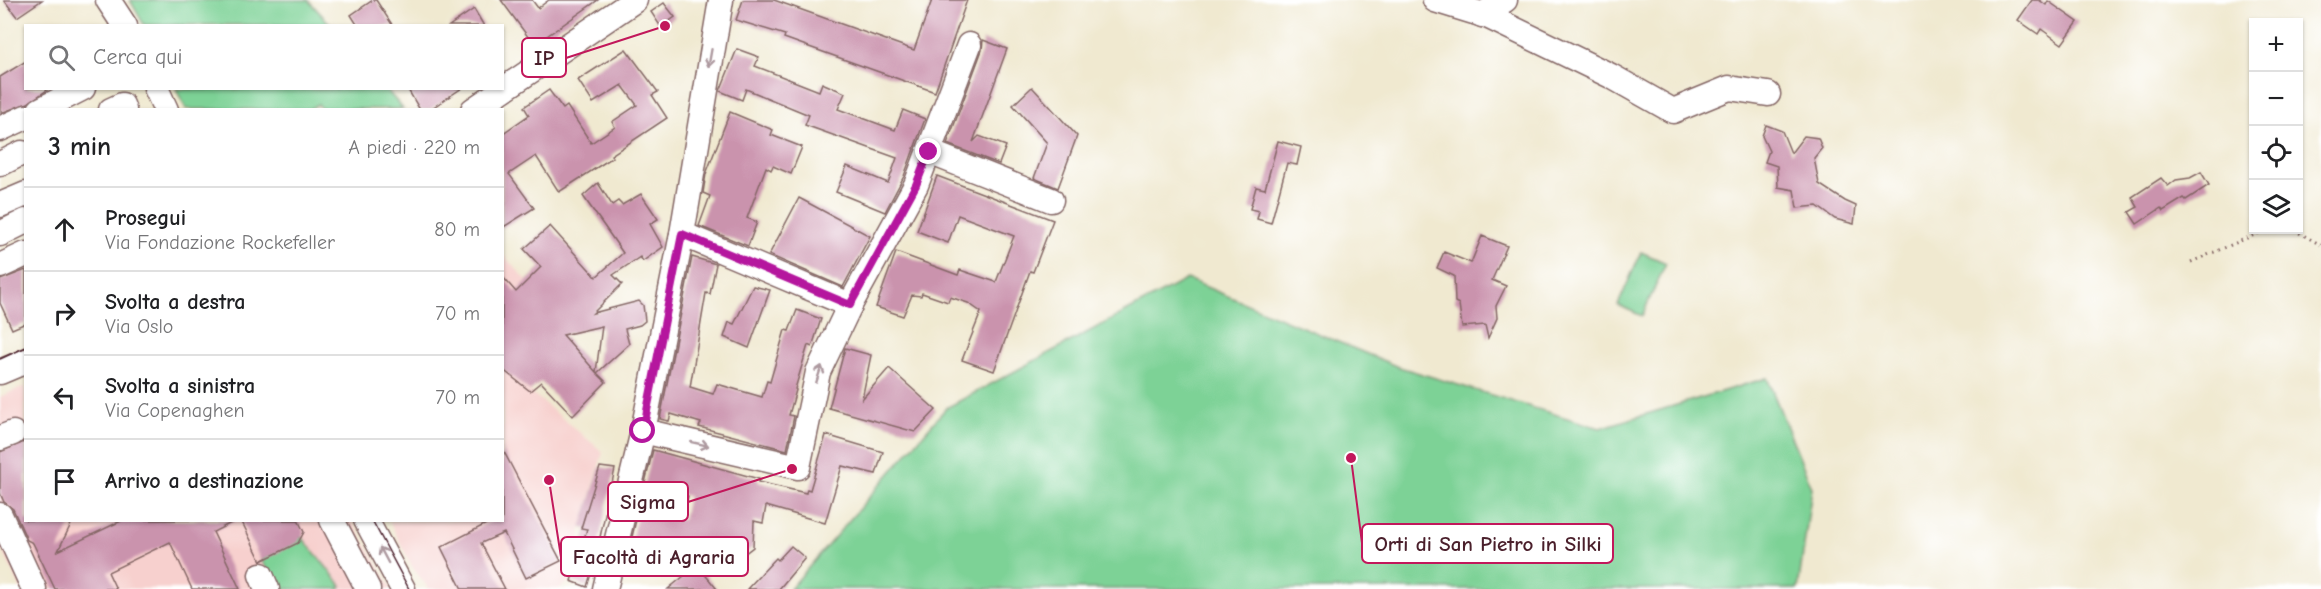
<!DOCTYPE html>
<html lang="it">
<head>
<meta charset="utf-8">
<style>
	body { margin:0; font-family:"Comic Neue",sans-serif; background:#f2f2f2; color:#202124 }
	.controls { position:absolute; right:18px; top:18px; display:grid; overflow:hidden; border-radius:0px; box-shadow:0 2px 4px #0004 }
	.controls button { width:54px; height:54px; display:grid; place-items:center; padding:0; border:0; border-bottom:2px solid #e0e0e0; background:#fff; color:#202124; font:30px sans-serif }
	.stop { position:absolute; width:18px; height:18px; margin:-14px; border:4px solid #b5179e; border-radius:50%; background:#fff }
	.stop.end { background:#b5179e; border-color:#fff; box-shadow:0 2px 6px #0008 }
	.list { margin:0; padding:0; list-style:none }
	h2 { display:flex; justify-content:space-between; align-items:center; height:78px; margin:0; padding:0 24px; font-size:26px }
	h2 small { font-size:20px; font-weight:400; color:#757577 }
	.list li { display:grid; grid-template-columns:39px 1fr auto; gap:18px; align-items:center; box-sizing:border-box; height:84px; padding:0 24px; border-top:2px solid #e0e0e0 }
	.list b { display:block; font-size:22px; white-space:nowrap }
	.list p { margin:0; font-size:20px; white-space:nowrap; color:#757577 }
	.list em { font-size:20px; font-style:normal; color:#757577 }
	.icon { flex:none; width:33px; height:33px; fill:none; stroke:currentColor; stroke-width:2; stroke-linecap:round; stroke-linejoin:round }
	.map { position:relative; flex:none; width:2321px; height:589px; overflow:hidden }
	.search { position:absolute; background:#fff; box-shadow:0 2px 4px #0004; left:24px; top:24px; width:480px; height:66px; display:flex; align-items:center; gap:15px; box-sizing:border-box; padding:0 21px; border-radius:0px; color:#757577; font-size:22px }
	.panel { position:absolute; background:#fff; box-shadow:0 2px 4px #0004; left:24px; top:108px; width:480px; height:414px; border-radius:0px }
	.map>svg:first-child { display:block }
	.built { fill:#f7d0ce }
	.green { fill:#7dd296; stroke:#647860; stroke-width:1.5 }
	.building { fill:#ca93ad; fill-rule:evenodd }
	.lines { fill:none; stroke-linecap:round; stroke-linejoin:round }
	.minor-casing { stroke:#846665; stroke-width:27 }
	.path { stroke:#846665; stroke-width:3; stroke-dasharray:1.5 4.5; stroke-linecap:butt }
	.minor { stroke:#fff; stroke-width:24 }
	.tram { stroke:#4a1f2b; stroke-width:1.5 }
	.oneway { stroke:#ae9aa0 }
	.route { stroke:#b5179e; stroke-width:8 }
	.leader { fill:none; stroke:#c2185b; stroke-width:2 }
	.callout-dot { fill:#c2185b; stroke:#fff; stroke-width:2 }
	.callout { fill:#fff; stroke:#c2185b; stroke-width:2 }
	.callout-label { font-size:21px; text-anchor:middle; font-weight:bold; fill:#4a1f2b }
</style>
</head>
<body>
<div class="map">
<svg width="2321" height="589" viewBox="0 0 2321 589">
	<rect width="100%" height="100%" fill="#fff"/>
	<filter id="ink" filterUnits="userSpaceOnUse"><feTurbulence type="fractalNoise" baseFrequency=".0167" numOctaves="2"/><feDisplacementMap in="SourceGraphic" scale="12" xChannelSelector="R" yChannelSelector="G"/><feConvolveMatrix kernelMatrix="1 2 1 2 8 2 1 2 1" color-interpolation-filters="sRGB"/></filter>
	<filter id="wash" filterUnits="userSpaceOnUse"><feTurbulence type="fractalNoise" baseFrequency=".008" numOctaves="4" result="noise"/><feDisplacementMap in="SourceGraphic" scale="24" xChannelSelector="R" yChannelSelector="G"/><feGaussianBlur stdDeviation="1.35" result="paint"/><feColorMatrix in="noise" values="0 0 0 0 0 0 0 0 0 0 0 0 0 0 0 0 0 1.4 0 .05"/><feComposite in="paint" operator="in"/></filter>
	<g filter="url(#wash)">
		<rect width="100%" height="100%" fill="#f0e9d0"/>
		<g class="built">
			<path d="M503,255L543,297L503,336Z"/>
			<path d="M503,369L603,452L581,528L578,558L570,581L559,589H429L413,568L389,521L502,520Z"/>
			<path d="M25,386L26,520L352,521L392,589H21L0,545V397Z"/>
		</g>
		<g class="green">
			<path d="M130,0H308L331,25H144Z"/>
			<path d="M176,89H386L403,109H322L318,104L308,110L186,109Z"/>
			<path d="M1641,252L1666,263L1642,316L1618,305Z"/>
			<path d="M1187,279L1396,366L1600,428L1767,378L1812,488L1798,589H790L946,408Z"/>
			<path d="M301,536L341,585L340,589H275L268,570L261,561Z"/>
		</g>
		<g id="blocks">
			<g class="building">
				<path d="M4,0H42L17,17Z"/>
				<path d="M373,0H376L393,26H358L351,15Z"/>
				<path d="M501,0H532L538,8L549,0H598L534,45Z"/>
				<path d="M743,0H774L914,50L932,0H967L935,92L784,38L785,35L736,20Z"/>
				<path d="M2032,0H2039L2046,5L2048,1L2078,22L2062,44L2041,29L2038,34L2018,20Z"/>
				<path d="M664,3L675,17L661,27L651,12Z"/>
				<path d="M474,9L484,26H449Z"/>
				<path d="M983,40L1007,49L973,142L979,136L1006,146L999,164L947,144L982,50Z"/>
				<path d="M626,49L658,92L652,95L667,118L611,155L613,157L559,192L536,156L509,174L534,208L502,228V134L529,115L524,107L549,90L563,109L567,106L591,143L615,127L612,122L637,105L622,85L593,103L578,80Z"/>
				<path d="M737,49L759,57L755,66L819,91L822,83L845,93L838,109L895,130L903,110L925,119L904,176L885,212L836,192L847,166L888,183L897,158L805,125L809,115L746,89L742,100L720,91Z"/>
				<path d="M26,61V88H47V90L28,103L1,113L0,77Z"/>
				<path d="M1032,87L1077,136L1058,188L1034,178L1047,143L1013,105Z"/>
				<path d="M407,88H462L429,110H420Z"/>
				<path d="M730,112L773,130L771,135L802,147L791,174L773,166L771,170L766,167L747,218L757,222L748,246L699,226L710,196L703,193L706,174Z"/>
				<path d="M1766,125L1782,131L1791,153L1804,136L1818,138L1822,148L1814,158L1819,184L1845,201L1856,206L1854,224L1835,219L1817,206L1797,208L1794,190L1778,187L1777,166L1765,162L1769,151L1762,136Z"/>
				<path d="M1278,141L1301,147L1297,165L1287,163L1271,223L1257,219L1259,211L1250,209L1256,187L1265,189Z"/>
				<path d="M2201,172L2209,185L2186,200L2184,198L2163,211L2161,208L2137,224L2129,212L2138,207L2132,197L2161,178L2168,186L2176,180L2190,178Z"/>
				<path d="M937,176L1053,220L1033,272L1030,271L994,371L962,360L981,312L968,303L950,297L948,302L922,293L921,296L912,295L903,316L876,307L896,252L958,275L960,270L996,282L1014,236L958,215L948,243L917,231Z"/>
				<path d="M598,183L612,205L618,201L622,205L641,194L658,219L650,224L663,247L643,261L640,257L613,275L622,284L593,313L639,301L643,305L645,321L640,325L625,329L629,344L597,373L606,382L573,416L541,382L530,391L502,369V276L516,292L541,267L524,249L550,226L596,277L623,253L583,196ZM602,326L596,372L563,335Z"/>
				<path d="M799,198L870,236L843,287L769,255Z"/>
				<path d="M1482,236L1507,246L1492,280L1506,286L1496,306L1497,318L1488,338L1485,325L1462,327L1459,304L1455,302L1454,276L1437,268L1444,252L1471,263Z"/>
				<path d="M692,257L716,264L710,294L706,293L690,387L713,394L717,384L762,397L767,381L770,382L785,330L789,331L797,310L821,319L812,347L808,345L795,389L796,390L789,415L794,416L787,450L699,427L701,423L671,414L669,421L660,419Z"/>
				<path d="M26,270V323L12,329L0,303V280Z"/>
				<path d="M753,286L770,290L749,348L724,337L729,322L734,324Z"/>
				<path d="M845,348L871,355L862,399L889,368L936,410L915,432L829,408Z"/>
				<path d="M826,435L883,452L876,474L842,466L825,523L766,506L763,523L754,521L753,547L731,564L719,550L678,542L681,546L650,575L624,570L638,512L683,520L688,496L644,487L653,450L759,479L758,482L806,493L807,489L810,490Z"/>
				<path d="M24,442L26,445V520H73L58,551L123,520H237L213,532L240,589H192L170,542L108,572L116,589H55L33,543L27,540L13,509L4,502L0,493V452Z"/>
				<path d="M502,448L561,561L526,578L504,533L481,543L505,589H462L441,547L494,520H502Z"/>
				<path d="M600,467L615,469L595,560L587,587L571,581L587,529L581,528Z"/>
				<path d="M241,520H298L304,532L298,543L261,561Z"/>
				<path d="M791,546L805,558L779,589H747L776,558L778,560Z"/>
				<path d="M697,565L717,589H668L689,572Z"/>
			</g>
		</g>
	</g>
	<g filter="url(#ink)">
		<use href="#blocks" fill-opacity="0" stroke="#846665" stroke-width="1.5"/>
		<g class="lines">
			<g class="minor-casing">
				<g id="minor">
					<path d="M108,0L125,26"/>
					<path d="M1435,0L1487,16L1611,76L1673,111L1729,88L1768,94"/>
					<path d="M1482,15L1505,0"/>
					<path d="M156,88L166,110"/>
					<path d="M40,110L83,88"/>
					<path d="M111,110L122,105L124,110"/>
					<path d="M473,110L635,0"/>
					<path d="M0,129L26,117"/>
					<path d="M929,152L1051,200"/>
					<path d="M0,164L22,153"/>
					<path d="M0,205L26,194"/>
					<path d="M0,234L26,221"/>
					<path d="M682,234L850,305"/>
					<path d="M0,266L26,254"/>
					<path d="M0,372L26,361"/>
					<path d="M643,431L798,467L818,372L850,305L916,185L969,45"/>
					<path d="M0,438L13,433"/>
					<path d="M0,515L34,589"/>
					<path d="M332,520L368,589"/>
					<path d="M366,520L403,589"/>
					<path d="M261,575L267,589"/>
					<path d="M605,589L643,431L682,234L721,0"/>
				</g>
			</g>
			<g class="path">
				<path d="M2294,230L2321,245"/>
				<path d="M2191,262L2266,230"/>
			</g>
			<use href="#minor" class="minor"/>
			<g class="tram">
				<path d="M0,359L26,347"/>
				<path d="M372,520L409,589"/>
			</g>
		</g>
		<defs><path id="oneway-shaft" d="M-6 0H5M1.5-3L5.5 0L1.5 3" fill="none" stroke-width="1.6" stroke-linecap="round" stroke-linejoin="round" transform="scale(1.5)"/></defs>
		<g class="oneway">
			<use href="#oneway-shaft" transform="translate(710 58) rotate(100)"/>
			<use href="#oneway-shaft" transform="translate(819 374) rotate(-72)"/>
			<use href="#oneway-shaft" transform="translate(700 444) rotate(13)"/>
			<use href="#oneway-shaft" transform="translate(384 555) rotate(-118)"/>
		</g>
	</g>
	<g class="lines" filter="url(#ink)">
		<path class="route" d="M643,431L682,234L850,305L916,185L929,152"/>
	</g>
	<path class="leader" d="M665 26L566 58M792 469L688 502M1351 458L1362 543M549 480L561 557"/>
	<g class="callout-dot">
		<circle cx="665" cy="26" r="6"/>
		<circle cx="792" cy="469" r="6"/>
		<circle cx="1351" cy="458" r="6"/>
		<circle cx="549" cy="480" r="6"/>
	</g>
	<g class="callout">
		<rect x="522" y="38" width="44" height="39" rx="6"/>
		<rect x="608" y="482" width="80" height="39" rx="6"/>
		<rect x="1362" y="524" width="251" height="39" rx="6"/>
		<rect x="561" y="537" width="187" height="39" rx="6"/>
	</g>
	<g class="callout-label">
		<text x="544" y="65">IP</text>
		<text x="648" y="509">Sigma</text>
		<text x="1488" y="551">Orti di San Pietro in Silki</text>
		<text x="654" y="564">Facoltà di Agraria</text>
	</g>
</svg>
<div class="controls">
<button>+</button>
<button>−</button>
<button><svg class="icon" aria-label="locate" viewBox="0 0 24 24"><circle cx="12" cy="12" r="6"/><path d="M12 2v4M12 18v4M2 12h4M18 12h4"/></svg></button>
<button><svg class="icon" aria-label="layers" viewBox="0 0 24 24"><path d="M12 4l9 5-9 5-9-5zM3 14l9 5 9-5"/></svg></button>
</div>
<div class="stop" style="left:643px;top:431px"></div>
<div class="stop end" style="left:929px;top:152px"></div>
<div class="search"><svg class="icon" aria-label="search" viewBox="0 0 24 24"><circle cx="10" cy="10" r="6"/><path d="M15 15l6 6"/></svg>Cerca qui</div>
<section class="panel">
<h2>3 min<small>A piedi · 220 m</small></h2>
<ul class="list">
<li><svg class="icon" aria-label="ahead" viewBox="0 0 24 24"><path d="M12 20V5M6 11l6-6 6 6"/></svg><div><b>Prosegui</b><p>Via Fondazione Rockefeller</p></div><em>80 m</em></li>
<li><svg class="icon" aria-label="right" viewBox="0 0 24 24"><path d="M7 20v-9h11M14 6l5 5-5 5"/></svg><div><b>Svolta a destra</b><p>Via Oslo</p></div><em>70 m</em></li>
<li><svg class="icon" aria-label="left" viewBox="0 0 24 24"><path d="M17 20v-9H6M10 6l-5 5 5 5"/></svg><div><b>Svolta a sinistra</b><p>Via Copenaghen</p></div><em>70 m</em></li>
<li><svg class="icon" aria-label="arrive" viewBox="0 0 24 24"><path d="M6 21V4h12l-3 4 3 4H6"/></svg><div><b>Arrivo a destinazione</b></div></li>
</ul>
</section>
</div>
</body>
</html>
